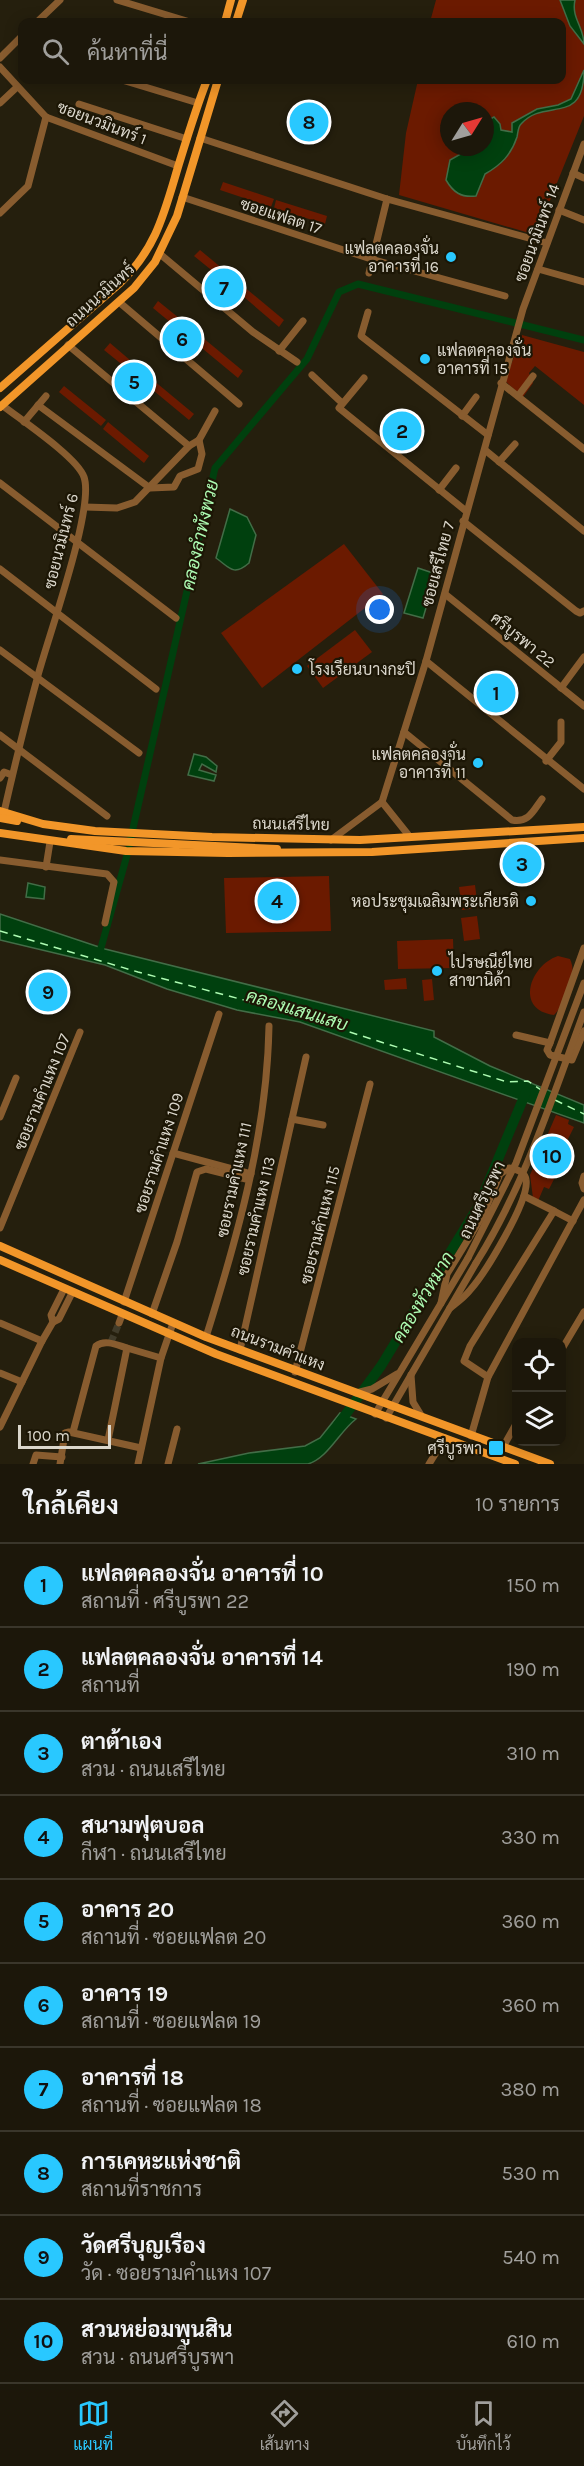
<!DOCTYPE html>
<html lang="th">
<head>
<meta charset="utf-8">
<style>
	body { margin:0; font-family:Karla,Sarabun,sans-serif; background:#292418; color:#f1f3f6 }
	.controls { position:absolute; right:18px; bottom:18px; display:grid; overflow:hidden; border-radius:12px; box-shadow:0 3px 15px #0003 }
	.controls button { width:54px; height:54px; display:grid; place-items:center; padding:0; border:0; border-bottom:2px solid #3a362b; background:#1c170a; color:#f1f3f6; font:30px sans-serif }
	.compass { position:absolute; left:440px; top:102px; width:54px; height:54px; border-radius:50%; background:#1c170a; box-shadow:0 3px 15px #0003; rotate:53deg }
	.scale { position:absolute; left:18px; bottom:15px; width:93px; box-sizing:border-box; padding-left:6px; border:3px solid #dbd7cc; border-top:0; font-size:16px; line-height:21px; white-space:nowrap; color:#dbd7cc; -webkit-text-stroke:4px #1c1605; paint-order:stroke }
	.you { position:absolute; left:380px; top:610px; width:21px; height:21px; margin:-15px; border:4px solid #fff; border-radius:50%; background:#1a73e8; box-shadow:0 0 0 9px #1a73e833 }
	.badge { display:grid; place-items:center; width:39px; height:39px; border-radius:50%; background:#29c8ff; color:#111; font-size:20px; font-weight:700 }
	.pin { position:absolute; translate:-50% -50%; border:3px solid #fff; box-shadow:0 2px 6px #0006 }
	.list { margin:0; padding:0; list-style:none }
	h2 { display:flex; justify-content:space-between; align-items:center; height:78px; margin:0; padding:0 24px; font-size:26px }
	h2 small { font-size:20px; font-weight:400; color:#a09f9c }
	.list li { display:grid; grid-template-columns:39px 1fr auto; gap:18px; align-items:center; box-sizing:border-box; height:84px; padding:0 24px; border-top:2px solid #3a362b }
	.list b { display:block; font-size:22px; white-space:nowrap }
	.list p { margin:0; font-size:20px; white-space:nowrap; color:#a09f9c }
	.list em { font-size:20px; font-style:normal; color:#a09f9c }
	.icon { flex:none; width:33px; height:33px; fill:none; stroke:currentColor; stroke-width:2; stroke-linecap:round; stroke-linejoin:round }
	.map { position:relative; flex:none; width:584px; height:1464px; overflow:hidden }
	.search { position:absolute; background:#1c170a; box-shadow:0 3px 15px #0003; left:18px; right:18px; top:18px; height:66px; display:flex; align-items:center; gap:15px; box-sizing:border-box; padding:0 21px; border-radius:12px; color:#a09f9c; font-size:22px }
	.sheet { height:918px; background:#1c170a }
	nav { display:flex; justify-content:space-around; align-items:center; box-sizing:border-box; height:84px; border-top:2px solid #3a362b; background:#1c170a; font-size:16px; color:#a09f9c }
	nav a { display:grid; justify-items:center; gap:3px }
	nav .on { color:#29c8ff }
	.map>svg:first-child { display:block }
	.green { fill:#6b1a00; fill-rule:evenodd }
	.water { fill:#00400e; stroke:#426d47; stroke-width:1.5 }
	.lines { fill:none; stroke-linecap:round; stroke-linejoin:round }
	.canal { stroke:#00400e; stroke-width:7 }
	.river { stroke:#00400e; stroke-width:10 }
	.ferry { stroke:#adfbb2; stroke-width:1.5; stroke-dasharray:8 6; stroke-linecap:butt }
	.minor-tunnel { stroke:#403b2a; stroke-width:7; stroke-dasharray:7 3.5; stroke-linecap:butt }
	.minor { stroke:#885c2f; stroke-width:7 }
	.major { stroke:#f29629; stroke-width:8 }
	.minor-bridge { stroke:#885c2f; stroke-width:7 }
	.poi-dot { fill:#29c8ff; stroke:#1c1605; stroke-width:2 }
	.labels { text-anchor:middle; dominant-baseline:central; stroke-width:4.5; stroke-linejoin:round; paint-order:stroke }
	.street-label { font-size:16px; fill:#dbd7cc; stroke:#1c1605 }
	.poi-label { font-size:16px; fill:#dbd7cc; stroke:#1c1605; text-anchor:end }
	.water-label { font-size:18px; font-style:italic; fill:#adfbb2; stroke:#1c1605 }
</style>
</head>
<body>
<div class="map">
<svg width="584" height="1464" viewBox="0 0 584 1464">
	<rect width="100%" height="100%" fill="#251f0d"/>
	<g class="green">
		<path d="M436,0H584V116L536,235L399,195L406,133L418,80H562V22H430ZM449,111H485V147H449Z"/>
		<path d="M223,182L274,199L271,207L220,190Z"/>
		<path d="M276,200L327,216L325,224L274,208Z"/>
		<path d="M200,250L241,284L236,290L194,256Z"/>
		<path d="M243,286L284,320L279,327L238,292Z"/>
		<path d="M158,301L200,335L194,342L153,308Z"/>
		<path d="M522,335L584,352V405L535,366L529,373L533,383L523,397L505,381Z"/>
		<path d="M202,337L243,371L238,378L197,344Z"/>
		<path d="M110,343L151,378L146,384L104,350Z"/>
		<path d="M153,380L194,414L189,420L148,386Z"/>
		<path d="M64,386L106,420L101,426L59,392Z"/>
		<path d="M108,422L149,456L144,463L103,429Z"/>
		<path d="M344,544L383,594L262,688L221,633Z"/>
		<path d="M355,630L372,652L323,688L307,666Z"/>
		<path d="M329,876L331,931L226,933L224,878Z"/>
		<path d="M475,885L478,908L462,910L459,887Z"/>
		<path d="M477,916L480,939L464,941L461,918Z"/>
		<path d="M453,939L454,968L398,969L397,941Z"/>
		<path d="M558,956L570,959C578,975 566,1003 554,1015C514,1010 530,965 558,956Z"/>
		<path d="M406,978L407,989L385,990L384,980Z"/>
		<path d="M432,979L434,1000L424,1001L422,980Z"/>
		<path d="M556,1115L569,1120L568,1124L574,1127L565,1145L570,1148L549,1189L544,1187L538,1201L533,1198L530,1175Z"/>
	</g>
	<g class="water">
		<path d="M560,0H575C571,18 584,27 584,44L570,26Z"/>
		<path d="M584,70C584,127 545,97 521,124C518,127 518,132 517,137C511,155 501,165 485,174L476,196C461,198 453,192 446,180L450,160L473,147H485L486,121L494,117L500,124L501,130L512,132V123L537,109L558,105L571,99Z"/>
		<path d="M230,509L247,517L256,535L249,563C233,577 229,567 216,558Z"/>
		<path d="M418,568L436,574L423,618L404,613Z"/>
		<path d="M194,754L206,757L217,766L216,772L202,764L199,770L216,775L214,781L188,775Z"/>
		<path d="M28,883L45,887L44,899L26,897Z"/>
		<path d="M0,914L105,949L434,1031V1037L490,1066L584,1105V1123L300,1022L237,1010L167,989L105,965L0,940Z"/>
		<path d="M340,1413L356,1419C339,1432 328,1458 308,1464H198L249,1453L305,1446L320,1438Z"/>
	</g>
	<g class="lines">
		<g class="canal">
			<path d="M131,837L215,468L307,359L339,292L358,284L584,340"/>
			<path d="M99,955L129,848"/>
		</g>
		<path class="river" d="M338,1425L381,1366L479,1205L526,1092"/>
		<g class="ferry">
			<path d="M0,931L138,972L274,1008L507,1082L528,1081L541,1090"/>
			<path d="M555,1100L584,1114"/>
		</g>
		<path class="minor-tunnel" d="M111,1342L119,1323"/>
		<g class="minor">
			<path d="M117,0L190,22"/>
			<path d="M37,22L60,0"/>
			<path d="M0,58L22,36"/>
			<path d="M0,67L46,117L178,166"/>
			<path d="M122,80L198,103"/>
			<path d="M0,103L16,88"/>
			<path d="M79,104L187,139"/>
			<path d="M200,138L387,199L547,243"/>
			<path d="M573,173L584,178"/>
			<path d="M182,197L371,259L505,296"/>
			<path d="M559,210L584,220"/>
			<path d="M0,213L28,186L46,117"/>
			<path d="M160,254L253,332L297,362"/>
			<path d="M538,269L584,282"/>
			<path d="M369,273L387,199"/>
			<path d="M119,302L239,404"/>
			<path d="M368,312L361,336L488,435"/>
			<path d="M68,345L189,446"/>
			<path d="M279,351L303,321"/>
			<path d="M312,375L341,402"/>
			<path d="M364,378L339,408L466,511"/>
			<path d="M501,383L584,449"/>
			<path d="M518,396L533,376"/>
			<path d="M2,405C21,420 77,457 84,477C95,508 47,640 37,679C25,723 14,768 4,812"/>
			<path d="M38,405L150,488L174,487L180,476L198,469L202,454L199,440"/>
			<path d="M462,416L476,397"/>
			<path d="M24,422L46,396"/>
			<path d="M485,450L584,531"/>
			<path d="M499,462L515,444"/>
			<path d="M0,483L176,618"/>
			<path d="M439,490L456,468"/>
			<path d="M85,507L117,508L135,502L189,446L199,440L215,411"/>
			<path d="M463,521L576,611L580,613L584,611"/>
			<path d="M0,569L156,689"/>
			<path d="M445,594L584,706"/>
			<path d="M0,650L139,753"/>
			<path d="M426,661L584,789"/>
			<path d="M561,688L584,657"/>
			<path d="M404,732L512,820C529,823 533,811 542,799"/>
			<path d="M0,735L107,816"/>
			<path d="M546,761L561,742V722"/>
			<path d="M0,778L4,772L12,775"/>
			<path d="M410,837L382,802L426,661L523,309L584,144"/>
			<path d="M331,840L382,802"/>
			<path d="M0,860L107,874L114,882L105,923"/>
			<path d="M46,867L50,842"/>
			<path d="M584,948L550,1043L547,1050L550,1055L572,1060L584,1031"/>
			<path d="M516,1035L550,1043"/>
			<path d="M0,1117L16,1078"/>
			<path d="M292,1119L306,1057"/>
			<path d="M173,1153L251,1174"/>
			<path d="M584,1176L582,1183L584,1189"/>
			<path d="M524,1196L554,1211"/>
			<path d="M0,1228L80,1032"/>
			<path d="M124,1302L219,1014"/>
			<path d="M441,1303L447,1274L483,1215L500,1174L509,1168C517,1169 525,1172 526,1180C530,1200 485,1273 471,1289C465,1297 458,1302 450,1308"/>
			<path d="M152,1314L177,1242L197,1172L206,1169L246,1179"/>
			<path d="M53,1322L51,1315L64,1289"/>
			<path d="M0,1323L42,1341"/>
			<path d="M119,1323L122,1315"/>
			<path d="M206,1337C238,1235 267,1133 269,1026"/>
			<path d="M127,1348L161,1358"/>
			<path d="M562,1349L584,1312"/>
			<path d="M240,1350L292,1119L323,1125"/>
			<path d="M295,1372L370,1084"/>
			<path d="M0,1373L22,1382"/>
			<path d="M411,1375L413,1402L421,1415"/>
			<path d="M488,1377L464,1361L470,1346L554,1211L573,1221"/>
			<path d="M356,1393L372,1389L397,1374"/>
			<path d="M375,1414L468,1258"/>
			<path d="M386,1418L476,1263"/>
			<path d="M0,1427L42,1341L53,1322L59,1319L72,1293"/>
			<path d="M73,1432L96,1346C105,1339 117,1345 127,1348L108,1440"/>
			<path d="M471,1436L488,1377L584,1200"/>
			<path d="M503,1447L516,1424"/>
			<path d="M33,1464L36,1455L62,1457"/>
			<path d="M60,1464L65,1433L69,1432L141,1448"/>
			<path d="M138,1464L161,1358L173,1323"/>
			<path d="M168,1464L177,1429"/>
			<path d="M429,1464L445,1438"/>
		</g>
		<g class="major">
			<path d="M225,22L231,0"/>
			<path d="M236,22L243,0"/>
			<path d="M0,388L119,284C156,249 164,214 178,167C187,138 196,108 207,80"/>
			<path d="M0,407L134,288L155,262L177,216L218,80"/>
			<path d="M0,811L43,824L95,831L212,837L360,840L584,827"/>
			<path d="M0,818L17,821"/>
			<path d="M0,833L126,851L228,853L372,852L584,838"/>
			<path d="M71,839L277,849"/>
			<path d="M0,1246L206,1337L550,1464"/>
			<path d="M0,1260L216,1354L515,1464"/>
		</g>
		<g class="minor-bridge">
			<path d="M468,1258L516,1163L584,983"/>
			<path d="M476,1263C525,1185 552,1098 584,1012"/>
		</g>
	</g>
	<g class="poi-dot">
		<circle cx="451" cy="257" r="6"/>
		<circle cx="425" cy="359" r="6"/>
		<circle cx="297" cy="669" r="6"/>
		<circle cx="478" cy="763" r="6"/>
		<circle cx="531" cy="901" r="6"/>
		<circle cx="437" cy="971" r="6"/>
		<rect x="488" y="1440" width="16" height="16" rx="3"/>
	</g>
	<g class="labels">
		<g class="street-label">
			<text transform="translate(102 123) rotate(21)">ซอยนวมินทร์ 1</text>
			<text transform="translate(281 216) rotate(18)">ซอยแฟลต 17</text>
			<text transform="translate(537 233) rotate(-70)">ซอยนวมินทร์ 14</text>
			<text transform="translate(100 295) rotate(-42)">ถนนนวมินทร์</text>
			<text transform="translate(61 541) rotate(-76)">ซอยนวมินทร์ 6</text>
			<text transform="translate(438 564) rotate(-75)">ซอยเสรีไทย 7</text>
			<text transform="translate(523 640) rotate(39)">ศรีบูรพา 22</text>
			<text transform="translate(291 824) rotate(1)">ถนนเสรีไทย</text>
			<text transform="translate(42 1092) rotate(-68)">ซอยรามคำแหง 107</text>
			<text transform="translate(159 1153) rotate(-72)">ซอยรามคำแหง 109</text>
			<text transform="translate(234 1180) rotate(-78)">ซอยรามคำแหง 111</text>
			<text transform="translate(482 1200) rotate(-64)">ถนนศรีบูรพา</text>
			<text transform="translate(256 1216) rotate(-77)">ซอยรามคำแหง 113</text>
			<text transform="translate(320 1225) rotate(-76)">ซอยรามคำแหง 115</text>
			<text transform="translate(278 1348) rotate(21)">ถนนรามคำแหง</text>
		</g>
		<g class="poi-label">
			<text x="439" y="248">แฟลตคลองจั่น<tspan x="439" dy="18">อาคารที่ 16</tspan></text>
			<text x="437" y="350" text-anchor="start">แฟลตคลองจั่น<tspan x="437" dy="18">อาคารที่ 15</tspan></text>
			<text x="309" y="669" text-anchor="start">โรงเรียนบางกะปิ</text>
			<text x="466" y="754">แฟลตคลองจั่น<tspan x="466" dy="18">อาคารที่ 11</tspan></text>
			<text x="519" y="901">หอประชุมเฉลิมพระเกียรติ</text>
			<text x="449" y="962" text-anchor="start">ไปรษณีย์ไทย<tspan x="449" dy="18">สาขานิด้า</tspan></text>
			<text x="482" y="1448">ศรีบูรพา</text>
		</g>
		<g class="water-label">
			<text transform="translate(200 535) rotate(-77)">คลองลำพังพวย</text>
			<text transform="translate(297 1010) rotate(17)">คลองแสนแสบ</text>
			<text transform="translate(423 1297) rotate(-59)">คลองหัวหมาก</text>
		</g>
	</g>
</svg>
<div class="controls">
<button><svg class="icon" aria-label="locate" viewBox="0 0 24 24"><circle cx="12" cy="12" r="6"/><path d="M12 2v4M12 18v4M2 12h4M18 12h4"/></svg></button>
<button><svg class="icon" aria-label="layers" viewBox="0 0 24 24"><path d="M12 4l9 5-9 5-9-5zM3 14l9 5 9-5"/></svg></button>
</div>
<svg class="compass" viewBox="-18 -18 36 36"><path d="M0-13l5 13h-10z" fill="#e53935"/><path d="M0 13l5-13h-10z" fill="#a09f9c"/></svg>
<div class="scale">100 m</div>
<div class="you"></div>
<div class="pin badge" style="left:496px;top:693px">1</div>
<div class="pin badge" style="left:402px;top:431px">2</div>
<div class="pin badge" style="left:522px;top:864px">3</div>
<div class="pin badge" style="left:277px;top:901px">4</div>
<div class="pin badge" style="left:134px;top:382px">5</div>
<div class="pin badge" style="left:182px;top:339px">6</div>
<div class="pin badge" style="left:224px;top:288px">7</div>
<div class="pin badge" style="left:309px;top:122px">8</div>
<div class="pin badge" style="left:48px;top:992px">9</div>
<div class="pin badge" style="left:552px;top:1156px">10</div>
<div class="search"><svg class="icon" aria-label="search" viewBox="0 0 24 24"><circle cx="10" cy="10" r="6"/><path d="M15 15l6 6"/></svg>ค้นหาที่นี่</div>
</div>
<section class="sheet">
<h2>ใกล้เคียง<small>10 รายการ</small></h2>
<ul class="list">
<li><span class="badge">1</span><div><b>แฟลตคลองจั่น อาคารที่ 10</b><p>สถานที่ · ศรีบูรพา 22</p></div><em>150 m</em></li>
<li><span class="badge">2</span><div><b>แฟลตคลองจั่น อาคารที่ 14</b><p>สถานที่</p></div><em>190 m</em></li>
<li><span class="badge">3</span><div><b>ตาต้าเอง</b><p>สวน · ถนนเสรีไทย</p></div><em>310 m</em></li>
<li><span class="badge">4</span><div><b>สนามฟุตบอล</b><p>กีฬา · ถนนเสรีไทย</p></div><em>330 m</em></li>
<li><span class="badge">5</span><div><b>อาคาร 20</b><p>สถานที่ · ซอยแฟลต 20</p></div><em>360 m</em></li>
<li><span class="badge">6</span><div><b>อาคาร 19</b><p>สถานที่ · ซอยแฟลต 19</p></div><em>360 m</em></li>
<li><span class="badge">7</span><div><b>อาคารที่ 18</b><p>สถานที่ · ซอยแฟลต 18</p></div><em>380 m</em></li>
<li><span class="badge">8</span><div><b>การเคหะแห่งชาติ</b><p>สถานที่ราชการ</p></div><em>530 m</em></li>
<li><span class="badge">9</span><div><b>วัดศรีบุญเรือง</b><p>วัด · ซอยรามคำแหง 107</p></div><em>540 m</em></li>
<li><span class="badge">10</span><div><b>สวนหย่อมพูนสิน</b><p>สวน · ถนนศรีบูรพา</p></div><em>610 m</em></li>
</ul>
</section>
<nav>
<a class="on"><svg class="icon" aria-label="map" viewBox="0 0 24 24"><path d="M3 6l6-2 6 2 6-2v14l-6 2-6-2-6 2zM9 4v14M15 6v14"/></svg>แผนที่</a>
<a><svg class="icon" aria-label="directions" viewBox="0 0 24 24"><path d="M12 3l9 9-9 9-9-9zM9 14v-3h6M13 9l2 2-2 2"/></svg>เส้นทาง</a>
<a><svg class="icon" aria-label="saved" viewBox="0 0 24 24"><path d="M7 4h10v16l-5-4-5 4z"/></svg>บันทึกไว้</a>
</nav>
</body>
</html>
